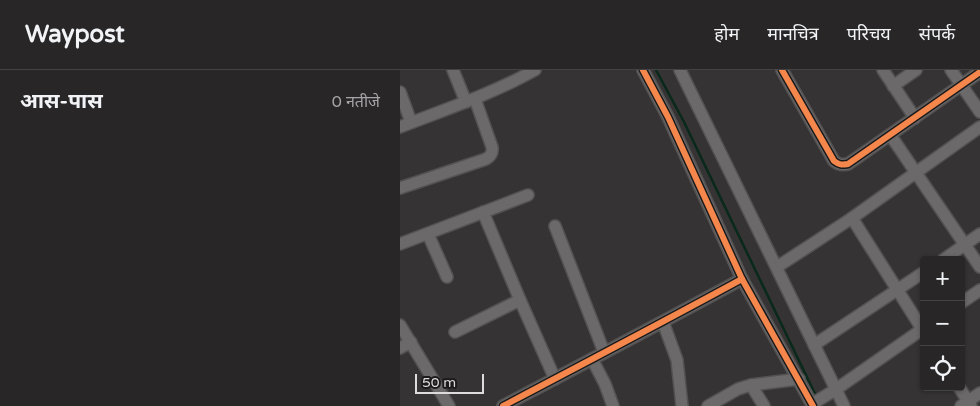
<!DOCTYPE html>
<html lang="hi">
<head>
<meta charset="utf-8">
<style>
	body { margin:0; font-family:"Varela Round","Noto Sans Devanagari",sans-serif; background:#302e2f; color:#f1f3f6 }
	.controls { position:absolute; right:15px; bottom:15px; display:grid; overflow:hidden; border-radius:5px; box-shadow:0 1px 4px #0004 }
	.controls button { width:45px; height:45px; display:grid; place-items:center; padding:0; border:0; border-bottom:1px solid #444344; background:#282627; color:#f1f3f6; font:25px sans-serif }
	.scale { position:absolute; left:15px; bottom:12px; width:69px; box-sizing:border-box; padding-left:5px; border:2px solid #dddbdb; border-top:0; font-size:14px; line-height:18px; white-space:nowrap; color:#dddbdb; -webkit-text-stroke:4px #1c1b1b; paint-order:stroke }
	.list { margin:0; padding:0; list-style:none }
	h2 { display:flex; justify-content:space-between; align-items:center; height:65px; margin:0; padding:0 20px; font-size:21px }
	h2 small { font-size:16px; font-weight:400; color:#a5a5a7 }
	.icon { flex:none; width:28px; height:28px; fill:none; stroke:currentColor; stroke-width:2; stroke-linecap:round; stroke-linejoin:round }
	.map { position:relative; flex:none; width:580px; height:336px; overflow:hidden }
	header { display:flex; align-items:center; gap:30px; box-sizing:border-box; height:70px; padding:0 25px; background:#282627; border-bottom:1px solid #444344 }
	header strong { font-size:24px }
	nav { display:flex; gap:28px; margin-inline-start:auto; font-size:18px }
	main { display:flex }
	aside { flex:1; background:#282627 }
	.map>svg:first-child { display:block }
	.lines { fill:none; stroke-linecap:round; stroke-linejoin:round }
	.stream { stroke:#09291b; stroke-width:2.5 }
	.minor-casing { stroke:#535151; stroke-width:14 }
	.minor { stroke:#6b696a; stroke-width:11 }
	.cycleway-casing { stroke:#1c1b1b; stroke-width:9 }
	.cycleway { stroke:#f5874c; stroke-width:6 }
</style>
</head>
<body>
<header>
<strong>Waypost</strong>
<nav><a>होम</a><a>मानचित्र</a><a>परिचय</a><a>संपर्क</a></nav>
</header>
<main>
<aside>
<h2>आस-पास<small>0 नतीजे</small></h2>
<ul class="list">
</ul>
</aside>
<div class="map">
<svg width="580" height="336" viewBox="0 0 580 336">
	<rect width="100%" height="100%" fill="#353334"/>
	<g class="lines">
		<path class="stream" d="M256,0L284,52L417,328"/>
		<g class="minor-casing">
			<g id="minor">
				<path d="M53,0L66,32"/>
				<path d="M243,0L268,47L342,209L413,336"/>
				<path d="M280,0L444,336"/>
				<path d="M382,0L434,91C439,95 442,95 448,94L580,2"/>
				<path d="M483,0L515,48"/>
				<path d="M551,0L580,42"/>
				<path d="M493,16L516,0"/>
				<path d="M0,22L11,52"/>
				<path d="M0,57C46,39 92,24 135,0"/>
				<path d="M491,66L580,197"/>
				<path d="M0,118L86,89C91,86 93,83 92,77L75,29"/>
				<path d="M83,142L120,230L155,309"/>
				<path d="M452,148L524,262"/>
				<path d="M155,156L204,282"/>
				<path d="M28,164L47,207"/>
				<path d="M0,174L128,125"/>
				<path d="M543,190L580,164"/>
				<path d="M377,197L452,148L580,57"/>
				<path d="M561,233L580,220"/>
				<path d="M263,252L277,290L282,336"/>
				<path d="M0,255L49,336"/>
				<path d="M55,262L120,230"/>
				<path d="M414,275L524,202"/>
				<path d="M0,278L11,272"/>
				<path d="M192,289L205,314L213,336"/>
				<path d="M351,315L364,336"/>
				<path d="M559,317L571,336"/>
				<path d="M412,334L435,320L524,258"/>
				<path d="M103,336C183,294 263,252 342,209"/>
				<path d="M308,336L338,319L351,315L399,309"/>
				<path d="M561,336L580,323"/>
			</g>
		</g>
		<use href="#minor" class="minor"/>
		<g class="cycleway-casing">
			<g id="cycleway">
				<path d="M243,0L268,47L342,209L413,336"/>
				<path d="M382,0L434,91C439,95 442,95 448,94L580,2"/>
				<path d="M103,336C183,294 263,252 342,209"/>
			</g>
		</g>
		<use href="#cycleway" class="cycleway"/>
	</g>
</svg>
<div class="controls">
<button>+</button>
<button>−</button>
<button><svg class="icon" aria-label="locate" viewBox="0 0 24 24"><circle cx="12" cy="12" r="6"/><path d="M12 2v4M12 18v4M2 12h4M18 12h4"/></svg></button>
</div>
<div class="scale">50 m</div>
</div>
</main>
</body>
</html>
